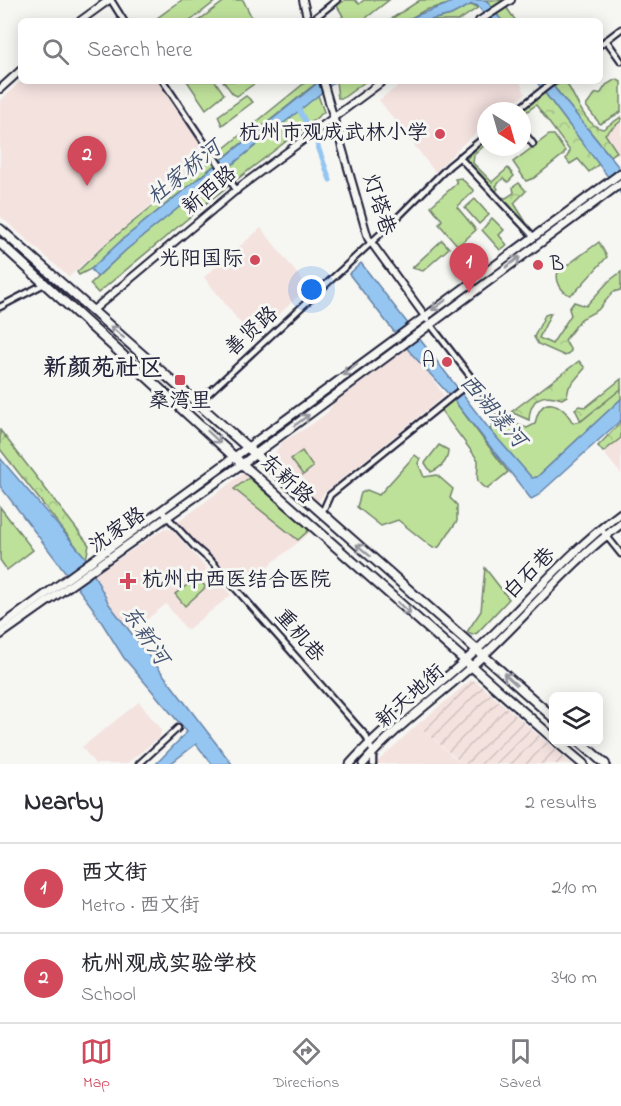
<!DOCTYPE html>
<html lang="en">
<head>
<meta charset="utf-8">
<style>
	body { margin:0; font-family:"Indie Flower","LXGW WenKai TC",sans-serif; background:#f7f7f7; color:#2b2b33 }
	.controls { position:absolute; right:18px; bottom:18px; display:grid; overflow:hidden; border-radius:9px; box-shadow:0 3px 15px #0003 }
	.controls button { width:54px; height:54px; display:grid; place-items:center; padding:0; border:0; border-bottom:2px solid #e1e1e2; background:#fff; color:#2b2b33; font:30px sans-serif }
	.compass { position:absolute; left:477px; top:102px; width:54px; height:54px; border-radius:50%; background:#fff; box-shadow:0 3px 15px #0003; rotate:143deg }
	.you { position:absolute; left:312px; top:290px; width:21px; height:21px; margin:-15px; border:4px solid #fff; border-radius:50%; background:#1a73e8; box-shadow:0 0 0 9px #1a73e833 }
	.badge { display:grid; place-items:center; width:39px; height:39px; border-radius:50%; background:#d1495b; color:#fff; font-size:20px; font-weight:700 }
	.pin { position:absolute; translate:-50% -50px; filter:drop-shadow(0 2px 3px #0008) }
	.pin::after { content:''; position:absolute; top:32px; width:21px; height:18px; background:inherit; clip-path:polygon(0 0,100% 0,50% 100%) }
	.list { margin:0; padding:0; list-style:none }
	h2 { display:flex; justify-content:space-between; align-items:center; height:78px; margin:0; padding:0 24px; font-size:26px }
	h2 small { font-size:20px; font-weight:400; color:#7c7c81 }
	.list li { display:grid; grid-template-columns:39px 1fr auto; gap:18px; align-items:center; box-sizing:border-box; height:90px; padding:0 24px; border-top:2px solid #e1e1e2 }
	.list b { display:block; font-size:22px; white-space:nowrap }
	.list p { margin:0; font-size:20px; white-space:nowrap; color:#7c7c81 }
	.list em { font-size:20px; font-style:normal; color:#7c7c81 }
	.icon { flex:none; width:33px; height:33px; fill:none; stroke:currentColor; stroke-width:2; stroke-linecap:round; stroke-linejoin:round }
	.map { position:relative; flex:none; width:621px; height:764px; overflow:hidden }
	.search { position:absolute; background:#fff; box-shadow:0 3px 15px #0003; left:18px; right:18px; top:18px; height:66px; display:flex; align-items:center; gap:15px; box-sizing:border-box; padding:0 21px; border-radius:9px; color:#7c7c81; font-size:22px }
	.sheet { height:258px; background:#fff }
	nav { display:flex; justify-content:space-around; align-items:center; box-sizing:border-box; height:84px; border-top:2px solid #e1e1e2; background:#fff; font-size:16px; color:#7c7c81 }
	nav a { display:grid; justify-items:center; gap:3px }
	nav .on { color:#d1495b }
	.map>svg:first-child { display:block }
	.built { fill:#f4e2df }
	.industrial { fill:url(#industrial-furrows) }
	.grass { fill:#bee19a; stroke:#70826a; stroke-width:1.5 }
	.forest { fill:url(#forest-crowns); stroke:#70826a; stroke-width:1.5 }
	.water { fill:#95c6f1; stroke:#6784a8; stroke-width:1.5 }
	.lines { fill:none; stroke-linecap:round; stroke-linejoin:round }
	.canal { stroke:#95c6f1; stroke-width:5 }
	.minor-casing { stroke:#22223b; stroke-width:9 }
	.tertiary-casing { stroke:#22223b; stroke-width:10 }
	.secondary-casing { stroke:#22223b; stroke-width:11 }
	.primary-casing { stroke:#22223b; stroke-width:12 }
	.minor { stroke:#f6f6f2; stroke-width:4.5 }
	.tertiary { stroke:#f6f6f2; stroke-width:6 }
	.secondary { stroke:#f6f6f2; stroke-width:7 }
	.primary { stroke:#f6f6f2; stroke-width:8 }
	.oneway { stroke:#9797a0 }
	.poi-dot { fill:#d1495b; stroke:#f6f6f2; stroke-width:2 }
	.labels { text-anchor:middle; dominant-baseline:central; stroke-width:6; stroke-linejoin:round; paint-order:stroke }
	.poi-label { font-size:21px; fill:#22223b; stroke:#f6f6f2; text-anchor:end }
	.street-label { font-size:21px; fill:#22223b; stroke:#f6f6f2 }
	.water-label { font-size:22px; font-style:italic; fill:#445372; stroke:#f6f6f2 }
	.quarter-label { font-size:24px; font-weight:bold; fill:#22223b; stroke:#f6f6f2 }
</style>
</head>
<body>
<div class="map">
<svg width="621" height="764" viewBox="0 0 621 764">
	<defs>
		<pattern id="industrial-furrows" width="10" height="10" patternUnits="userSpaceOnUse" patternTransform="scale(1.5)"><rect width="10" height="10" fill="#f4e2df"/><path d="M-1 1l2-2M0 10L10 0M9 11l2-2" fill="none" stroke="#d1c2c0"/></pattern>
		<pattern id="forest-crowns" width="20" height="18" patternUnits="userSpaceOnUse" patternTransform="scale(1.5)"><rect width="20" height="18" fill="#bee19a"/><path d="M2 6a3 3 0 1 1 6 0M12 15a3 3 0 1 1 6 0" fill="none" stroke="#a3c186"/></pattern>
	</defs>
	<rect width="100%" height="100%" fill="#f6f6f2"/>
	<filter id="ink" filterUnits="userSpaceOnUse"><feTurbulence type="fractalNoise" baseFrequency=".0167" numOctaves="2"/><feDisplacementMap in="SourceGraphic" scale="12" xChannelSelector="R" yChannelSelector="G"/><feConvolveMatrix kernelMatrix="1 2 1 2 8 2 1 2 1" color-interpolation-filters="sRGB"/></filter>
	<g filter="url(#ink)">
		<g class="built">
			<path d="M21,81H161L211,156L104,244L69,277L0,216V101Z"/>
			<path d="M405,81H520L525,94L504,111H486V125L463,144L435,172L379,100Z"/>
			<path d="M621,122V154L619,155L605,134Z"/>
			<path d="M261,228L306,285V289L255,337L250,335L204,277Z"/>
			<path d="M411,346L444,396L324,493L318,502L274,465L273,456L282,442L311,425L328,412L333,404Z"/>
			<path d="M621,438V474L603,452Z"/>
			<path d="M245,472L311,532L239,589L177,523Z"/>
			<path d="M165,528L172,530L231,595L187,630L166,604L130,633L109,604L95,575Z"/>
			<path d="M139,702L161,730L160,737L126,764H95L82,747Z"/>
			<path d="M417,725L458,761L455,764H375Z"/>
		</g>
		<path class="industrial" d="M471,680L476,681L572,764H455L458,760L417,725Z"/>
		<g class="grass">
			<path d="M182,0H217L190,21H153Z"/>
			<path d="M226,0H243L251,16L244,21H198Z"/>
			<path d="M345,0H355L359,4L364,0H389L362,21H338L343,16L337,6Z"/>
			<path d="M420,0H455L449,4L425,10L406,21H388Z"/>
			<path d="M486,0H501L516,21H502Z"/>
			<path d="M469,5L479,7L458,21H426L451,15Z"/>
			<path d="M616,79L621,82V112L600,124L586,106L595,94L601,93L606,85Z"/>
			<path d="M187,81H215L224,94L206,109Z"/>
			<path d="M223,81H258L237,96L233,94Z"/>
			<path d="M307,81H314L315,84L123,239L91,269L79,275L77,272L107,243Z"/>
			<path d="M366,81L343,98H338L336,81Z"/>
			<path d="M318,95L324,112L209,201L98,293L90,284L126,250Z"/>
			<path d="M246,96L253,102L222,125L218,116Z"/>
			<path d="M549,135H554L565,151L564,154L534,178L526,181L513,162Z"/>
			<path d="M461,178L474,191L457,207L476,230L458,246L439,224L442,220L431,206L457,183L455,179Z"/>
			<path d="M475,199L489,215L479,224L465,208Z"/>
			<path d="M492,218L504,230L499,235L507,245L500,250L482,230Z"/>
			<path d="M599,242L607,257L576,291L570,295C561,292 555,280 558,272Z"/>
			<path d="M621,388V399L537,477L532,478L490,430L493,423L503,420L527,428L535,424C541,393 561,402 573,423L581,421Z"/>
			<path d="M453,399L508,472L487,489C472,481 479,475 478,460L440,409Z"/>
			<path d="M439,445L448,450C448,461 441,468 431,472L425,463Z"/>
			<path d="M302,451L313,467L303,475L291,459Z"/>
			<path d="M415,455L420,459L418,463L424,477L437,475L453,489L450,498L457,505V521L439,547L433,548L398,520L381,526L357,507L361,493L367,490L379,495Z"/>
			<path d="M249,478L306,527L308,531L298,540L234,489Z"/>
			<path d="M0,507L33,550L7,570L0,560Z"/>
			<path d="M485,568L509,599L477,633L472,635L467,632L481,611Z"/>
			<path d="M197,578L206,587L185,606L175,594Z"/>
		</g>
		<g class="forest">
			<path d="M563,81H571L567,84C576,98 585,126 603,129L621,117V121L605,134L617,152L610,156L554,87Z"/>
			<path d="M544,92L599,164L589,172L578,159L570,164L566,159L570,151L536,105L522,115L521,111Z"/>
			<path d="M486,140V144L474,155L473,163L492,182L508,168L514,176L508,182L503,178L496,186L498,189L496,191L466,159Z"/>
			<path d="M519,183L526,191L514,203L529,227L501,197L506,198L514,193L513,187Z"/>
			<path d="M442,240L449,248L423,271L412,268Z"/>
			<path d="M621,272V290L613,292L598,310L581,319L565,340L571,351L565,356L538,344L534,337L545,315L551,313L539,338L552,344L571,315L569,309L574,302L586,306L609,281Z"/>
			<path d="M579,361L585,368L569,387L567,396L562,399C542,392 530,398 529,420L511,412Z"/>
			<path d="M621,379V389L581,421L575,409L579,406L586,407Z"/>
			<path d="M621,422V438L603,452L598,446Z"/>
			<path d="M0,430L89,545L86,559L0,449Z"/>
		</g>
		<g class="water">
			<path d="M455,0H486L502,21H489L478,6L472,4L451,15L426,21H406C422,10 441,10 455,0Z"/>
			<path d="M320,81H336L126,250L97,277L91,269L123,239Z"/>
			<path d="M536,81H549L617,165L621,171V194Z"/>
			<path d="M361,263L490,430L532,478L537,477L621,399V420L537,496L531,499L453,399L410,352L349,274Z"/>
			<path d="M0,458L85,557L109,604L232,764H212L196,744L170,764H156L187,732L124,658L92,607L0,486Z"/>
		</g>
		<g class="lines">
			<path class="canal" d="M297,106L316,141L330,180"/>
			<g class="minor-casing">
				<g id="minor">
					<path d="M111,0L124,21"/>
					<path d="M311,21L337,0"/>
					<path d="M606,40L621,61"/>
					<path d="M600,45L621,29"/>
					<path d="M163,81L237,191"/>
					<path d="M516,111L554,81"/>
					<path d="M522,130L533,144"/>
					<path d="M459,157L534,237"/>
					<path d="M0,307L46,283"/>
					<path d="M430,324L501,416"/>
					<path d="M197,404L390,225L449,166L486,136"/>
					<path d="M162,511L194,546L213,563L366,736L373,753V764"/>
					<path d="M322,513L330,495L474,379"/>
					<path d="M601,529L621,554"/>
					<path d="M139,764L178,728"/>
				</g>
			</g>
			<g class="tertiary-casing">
				<g id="tertiary">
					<path d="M303,0L308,21"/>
					<path d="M80,21L109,0"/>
					<path d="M479,21L511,0"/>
					<path d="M323,81L368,238L427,319"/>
					<path d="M0,89L21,70"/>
					<path d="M92,311L241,186L383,81"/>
				</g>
			</g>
			<g class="secondary-casing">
				<g id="secondary">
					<path d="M0,627C209,478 414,324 621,173"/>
					<path d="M0,635L242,464L621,183"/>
					<path d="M350,764C388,721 437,688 479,648C526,604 568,552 621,513"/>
					<path d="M363,764C399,722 446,692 485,654C531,611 570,562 621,524"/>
				</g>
			</g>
			<g class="primary-casing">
				<g id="primary">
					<path d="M0,229L554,718"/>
					<path d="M0,243L242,464L554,739"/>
					<path d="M557,742L583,764"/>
					<path d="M580,742L605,764"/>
				</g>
			</g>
			<use href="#minor" class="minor"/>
			<use href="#tertiary" class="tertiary"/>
			<use href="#secondary" class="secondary"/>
			<use href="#primary" class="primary"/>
		</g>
		<defs><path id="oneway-shaft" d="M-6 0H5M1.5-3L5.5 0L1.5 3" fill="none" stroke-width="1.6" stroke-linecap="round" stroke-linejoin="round" transform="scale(1.5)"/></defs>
		<g class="oneway">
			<use href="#oneway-shaft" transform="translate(513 262) rotate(-37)"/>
			<use href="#oneway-shaft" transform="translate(439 305) rotate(144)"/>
			<use href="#oneway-shaft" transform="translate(117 332) rotate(-139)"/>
			<use href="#oneway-shaft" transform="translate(350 370) rotate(143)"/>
			<use href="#oneway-shaft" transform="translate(302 420) rotate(-37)"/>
			<use href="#oneway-shaft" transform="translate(214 437) rotate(43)"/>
			<use href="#oneway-shaft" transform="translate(363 550) rotate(-139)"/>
			<use href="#oneway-shaft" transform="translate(404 608) rotate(42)"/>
			<use href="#oneway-shaft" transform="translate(510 679) rotate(-138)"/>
		</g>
	</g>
	<g class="poi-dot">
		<circle cx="440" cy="134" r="6"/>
		<circle cx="255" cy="260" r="6"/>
		<circle cx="538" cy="265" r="6"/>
		<circle cx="447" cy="362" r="6"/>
		<rect x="174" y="374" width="12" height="12" rx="3"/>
		<path d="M125 572h6v6h6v6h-6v6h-6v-6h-6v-6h6z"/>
	</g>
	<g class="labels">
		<g class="poi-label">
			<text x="428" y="134">杭州市观成武林小学</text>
			<text x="243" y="260">光阳国际</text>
			<text x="550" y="265" text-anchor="start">B</text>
			<text x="435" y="362">A</text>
			<text x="180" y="402" text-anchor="middle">桑湾里</text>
			<text x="142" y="581" text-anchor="start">杭州中西医结合医院</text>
		</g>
		<g class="street-label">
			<text transform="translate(210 191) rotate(-40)">新西路</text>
			<text transform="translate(378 205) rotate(72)">灯塔巷</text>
			<text transform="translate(252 332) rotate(-42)">善贤路</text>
			<text transform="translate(286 480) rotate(42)">东新路</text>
			<text transform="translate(118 531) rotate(-35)">沈家路</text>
			<text transform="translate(530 574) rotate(-45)">白石巷</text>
			<text transform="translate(299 636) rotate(49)">重机巷</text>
			<text transform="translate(411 697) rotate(-42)">新天地街</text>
		</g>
		<g class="water-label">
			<text transform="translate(185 174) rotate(-39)">杜家桥河</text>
			<text transform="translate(492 412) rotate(49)">西湖漾河</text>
			<text transform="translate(144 636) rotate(56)">东新河</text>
		</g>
		<g class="quarter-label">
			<text x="103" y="369">新颜苑社区</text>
		</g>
	</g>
</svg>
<div class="controls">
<button><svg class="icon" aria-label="layers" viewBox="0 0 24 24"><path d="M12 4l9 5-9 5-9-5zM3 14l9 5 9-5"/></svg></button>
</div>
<svg class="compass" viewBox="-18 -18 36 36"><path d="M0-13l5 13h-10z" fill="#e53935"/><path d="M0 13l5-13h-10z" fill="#7c7c81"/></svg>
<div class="you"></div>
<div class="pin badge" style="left:469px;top:293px">1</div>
<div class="pin badge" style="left:87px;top:186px">2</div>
<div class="search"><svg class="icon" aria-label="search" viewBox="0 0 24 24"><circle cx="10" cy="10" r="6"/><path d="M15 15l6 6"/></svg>Search here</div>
</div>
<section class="sheet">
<h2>Nearby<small>2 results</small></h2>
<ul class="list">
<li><span class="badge">1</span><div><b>西文街</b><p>Metro · 西文街</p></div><em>210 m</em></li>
<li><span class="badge">2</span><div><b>杭州观成实验学校</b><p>School</p></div><em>340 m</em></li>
</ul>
</section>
<nav>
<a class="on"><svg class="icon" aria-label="map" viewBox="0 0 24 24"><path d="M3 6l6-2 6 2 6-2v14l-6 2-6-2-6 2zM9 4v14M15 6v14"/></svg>Map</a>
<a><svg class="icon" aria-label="directions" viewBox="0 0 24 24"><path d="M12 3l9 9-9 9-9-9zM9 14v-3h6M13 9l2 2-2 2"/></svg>Directions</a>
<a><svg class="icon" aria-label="saved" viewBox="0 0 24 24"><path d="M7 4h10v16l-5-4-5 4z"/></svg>Saved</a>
</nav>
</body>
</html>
